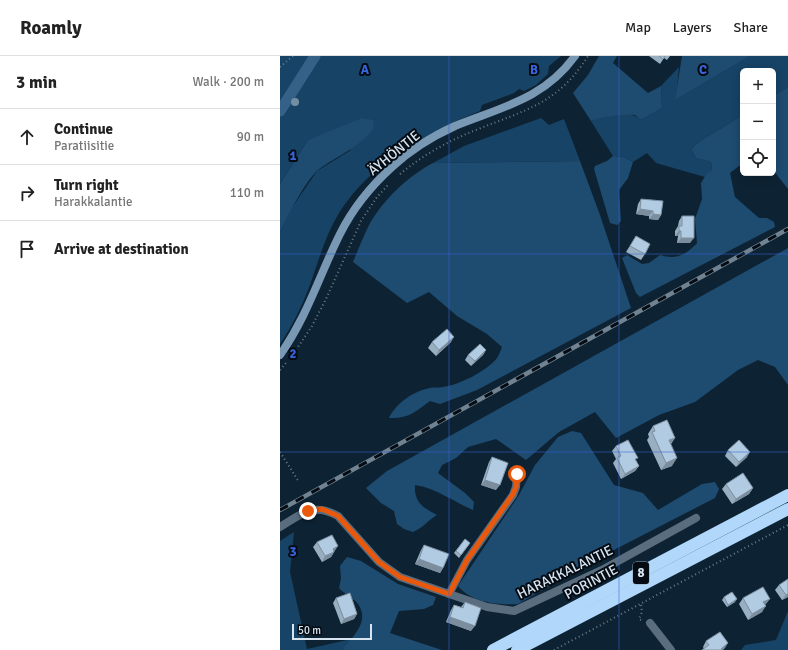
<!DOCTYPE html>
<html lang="en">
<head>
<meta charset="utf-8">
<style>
	body { margin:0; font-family:Signika,sans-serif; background:#f2f2f2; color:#222 }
	.controls { position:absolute; right:12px; top:12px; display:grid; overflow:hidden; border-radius:6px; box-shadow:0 2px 10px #0003 }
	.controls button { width:36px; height:36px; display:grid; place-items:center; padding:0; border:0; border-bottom:1px solid #e0e0e0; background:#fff; color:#222; font:20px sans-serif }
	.scale { position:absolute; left:12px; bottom:10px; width:80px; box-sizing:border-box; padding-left:4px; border:2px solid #d8e5f1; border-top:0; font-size:11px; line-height:14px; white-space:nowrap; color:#d8e5f1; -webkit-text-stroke:3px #040b13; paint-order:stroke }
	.stop { position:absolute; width:12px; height:12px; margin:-9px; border:3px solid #ea580c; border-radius:50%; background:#fff }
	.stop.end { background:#ea580c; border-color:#fff; box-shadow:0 1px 4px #0008 }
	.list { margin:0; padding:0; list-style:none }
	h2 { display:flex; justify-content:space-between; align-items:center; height:52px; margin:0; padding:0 16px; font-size:17px }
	h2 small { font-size:13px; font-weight:400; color:#767676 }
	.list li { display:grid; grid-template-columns:26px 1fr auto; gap:12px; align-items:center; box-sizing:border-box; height:56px; padding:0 16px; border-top:1px solid #e0e0e0 }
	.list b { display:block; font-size:15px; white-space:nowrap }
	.list p { margin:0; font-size:13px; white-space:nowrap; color:#767676 }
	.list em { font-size:13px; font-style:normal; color:#767676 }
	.icon { flex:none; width:22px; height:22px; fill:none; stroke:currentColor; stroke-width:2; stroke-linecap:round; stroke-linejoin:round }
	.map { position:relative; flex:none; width:508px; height:594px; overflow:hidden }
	header { display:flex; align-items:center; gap:24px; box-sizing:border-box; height:56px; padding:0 20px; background:#fff; border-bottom:1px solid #e0e0e0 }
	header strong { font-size:19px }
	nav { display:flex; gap:22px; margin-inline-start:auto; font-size:14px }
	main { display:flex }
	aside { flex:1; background:#fff }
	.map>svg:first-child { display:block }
	.green { fill:#174366 }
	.forest { fill:#1e4b70 }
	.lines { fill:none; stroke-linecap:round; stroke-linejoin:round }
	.canal { stroke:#346187; stroke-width:11 }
	.path { stroke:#697b8a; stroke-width:2; stroke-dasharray:1 3; stroke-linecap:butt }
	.street { stroke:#5a6d7e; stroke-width:8 }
	.secondary { stroke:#7998b4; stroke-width:8 }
	.highway { stroke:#b1d8fa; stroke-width:12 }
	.rail-casing { stroke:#718391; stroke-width:4.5 }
	.rail { stroke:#040b13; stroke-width:3; stroke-dasharray:9; stroke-linecap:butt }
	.tree { fill:#748da1 }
	.wall { fill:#98afc2 }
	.shaded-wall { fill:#7c8e9e }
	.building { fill:#b1cbe2; stroke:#7c8e9e }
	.route { stroke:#ea580c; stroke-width:5 }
	.grid { fill:none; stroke:#3965dc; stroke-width:1; stroke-opacity:0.55 }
	.labels { text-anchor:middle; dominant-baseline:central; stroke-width:4; stroke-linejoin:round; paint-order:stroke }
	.shield { fill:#040b13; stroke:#98a4ae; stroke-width:1 }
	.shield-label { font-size:13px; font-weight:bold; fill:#d8e5f1 }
	.street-label { font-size:14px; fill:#d8e5f1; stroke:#040b13 }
	.grid-label { font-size:13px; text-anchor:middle; font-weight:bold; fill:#3965dc; stroke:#040b13; stroke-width:4; stroke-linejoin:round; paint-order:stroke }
</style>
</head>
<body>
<header>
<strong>Roamly</strong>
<nav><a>Map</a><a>Layers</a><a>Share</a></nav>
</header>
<main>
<aside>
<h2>3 min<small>Walk · 200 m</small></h2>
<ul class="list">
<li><svg class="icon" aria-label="ahead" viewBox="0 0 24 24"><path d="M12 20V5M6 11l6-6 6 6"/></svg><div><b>Continue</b><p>Paratiisitie</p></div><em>90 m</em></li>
<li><svg class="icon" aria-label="right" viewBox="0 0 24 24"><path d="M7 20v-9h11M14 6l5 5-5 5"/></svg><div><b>Turn right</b><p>Harakkalantie</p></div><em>110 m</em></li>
<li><svg class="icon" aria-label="arrive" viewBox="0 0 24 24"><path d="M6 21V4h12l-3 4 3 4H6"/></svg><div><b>Arrive at destination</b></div></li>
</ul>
</aside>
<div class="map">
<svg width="508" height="594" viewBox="0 0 508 594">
	<rect width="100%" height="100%" fill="#0d2334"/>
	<g class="green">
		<path d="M0,0H281L269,10L268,18L256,29L244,35L239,33L234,37L202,49L200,55C145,77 82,112 54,166C44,185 38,206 31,226C23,248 13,269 0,288V177L9,156L37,115L71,94L42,79L28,84L0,128Z"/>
		<path d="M470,0H508V31L493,40V15H463V59L420,85L411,93L416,102L431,106L432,114L425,121L376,107L367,97L353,106L343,101L333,100L311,65C326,60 348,52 361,64L382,52L381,30L399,11L396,43Z"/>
		<path d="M261,62L269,69L284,63L300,105L153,107L184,90Z"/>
		<path d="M14,476L10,516L27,593L72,583L62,594H0V485Z"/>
		<path d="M508,555V594H461L465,589L496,584Z"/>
	</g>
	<g class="forest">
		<path d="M319,0H337L333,7L368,37L381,30L382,52L361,64L355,59C339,58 326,60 311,65L293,37L308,19Z"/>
		<path d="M402,0H470L395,44Z"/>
		<path d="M508,31V133L493,114V40Z"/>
		<path d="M463,59V107L450,117L455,141L479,162H487L494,166L495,171L360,241L356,237L342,202L347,199L362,208L369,207L380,199C396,204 406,199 417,187L415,163L422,143L421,127L427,117L432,114L431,106L416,102L411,93L420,85Z"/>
		<path d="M82,62L93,64L94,72C79,92 58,99 38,114C26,124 6,162 0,177V128L28,84Z"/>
		<path d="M333,100L343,101L353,106L348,122L339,134L341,165L337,169L330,167L314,113L315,110L327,105Z"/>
		<path d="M300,105L320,159L351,252L197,334L160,348L150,345C135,356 128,363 109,362C116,347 134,335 150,332C154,331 159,332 163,331C179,329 207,315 217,302C219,299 221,294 222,291L207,278L177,260L149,236L127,247L73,206C78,194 83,181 89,169C103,144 128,120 153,107Z"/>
		<path d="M508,192V329L495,311L478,304L458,314L415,346L379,359L336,382L315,356L279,376L246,404L216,383L188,391L176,402L162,409L158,417L185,437L194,446L193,454C174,446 156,432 135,429C134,447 143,451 157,459C148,464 143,472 133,476L124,473L117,468L114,455L101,447L86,432L107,415Z"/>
		<path d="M292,375L301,377L334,429L363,437L378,454L422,428L435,426L439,433L435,442L328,497L238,548C217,549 192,547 178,530L239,439L255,409L278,381Z"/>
		<path d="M67,501L81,505L118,528L156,541L153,549L144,553L119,555L110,577L162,594H62C71,582 91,566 78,548C74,542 64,538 59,532L61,523L60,510Z"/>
	</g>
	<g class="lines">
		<path class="canal" d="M0,55L35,0"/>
		<g class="path">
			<path d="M0,11L13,0"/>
			<path d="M120,118C143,99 168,85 196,74C245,54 278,48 308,0"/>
			<path d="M16,294L32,270L46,243L81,165L97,141L109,128"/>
			<path d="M0,314L6,307"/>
			<path d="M0,396L19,426"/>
			<path d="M361,549L362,556L359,563L361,564"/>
			<path d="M274,594L508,469"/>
		</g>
		<g class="street">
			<path d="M0,471C21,458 33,446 58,460L99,506L120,521L207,551L234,555L322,514L416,462"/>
			<path d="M169,538L187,504L233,439L236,431L237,418"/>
			<path d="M370,567L391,594"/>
		</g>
		<path class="secondary" d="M0,299C28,259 39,220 60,178C73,152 91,130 112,111C130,94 153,80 175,70C222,51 264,43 295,0"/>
		<g class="highway">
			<path d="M213,594L508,439"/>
			<path d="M237,594L508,453"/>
		</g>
		<g class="rail-casing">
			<path id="rail" d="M0,454L508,173"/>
		</g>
		<use href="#rail" class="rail"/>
	</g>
	<circle class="tree" cx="15" cy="46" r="4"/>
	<g class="wall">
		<path d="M369,0H390L387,4L384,2L380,8Z"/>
		<path d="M361,143L381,159L378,164L369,163V160L356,158L358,148Z"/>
		<path d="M402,160L410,187H397L398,180H395V175L398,170L399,165Z"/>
		<path d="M356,180L365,198L361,204L346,196Z"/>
		<path d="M152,286H171L156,300L148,292Z"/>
		<path d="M206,294L203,299L191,310L185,304L188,299Z"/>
		<path d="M373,370L395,382L391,388L392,410L381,414L367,384L369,381L368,378Z"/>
		<path d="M336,390L356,404L359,410L355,415L341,423L333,407L336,403L332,395Z"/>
		<path d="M448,394L467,401L456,411L445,400Z"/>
		<path d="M212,401L216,434L201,429L209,406Z"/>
		<path d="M446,428L473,432L469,438L452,448L442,433Z"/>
		<path d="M185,483L190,487L179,502L174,497Z"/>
		<path d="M37,486L54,496L51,501L42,506L33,491Z"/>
		<path d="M144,489L163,512L160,517L135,508L141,494Z"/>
		<path d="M499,529L508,541L502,544L495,534Z"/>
		<path d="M444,541L455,546L447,551L442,544Z"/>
		<path d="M56,542L77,558L74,563L61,568L53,547Z"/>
		<path d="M463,542L486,548H485L482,556L468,564L459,548Z"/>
		<path d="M185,546L191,575L166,566L171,554L174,549L181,551Z"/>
		<path d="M426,585L445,592L424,593L423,591Z"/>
	</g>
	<g class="shaded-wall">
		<path d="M360,153L373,155L369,160L356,158Z"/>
		<path d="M373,158L381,159L378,164L369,163Z"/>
		<path d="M399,175H401L398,180H395Z"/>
		<path d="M401,182H414L410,187H397Z"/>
		<path d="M174,281L171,286L156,300L159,294Z"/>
		<path d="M206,294L203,299L191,310L195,305Z"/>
		<path d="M395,382L389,389V384Z"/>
		<path d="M470,396L467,401L456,411L459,406Z"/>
		<path d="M397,402L392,410L381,414L386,407Z"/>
		<path d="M359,410L355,415L341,423L345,418Z"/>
		<path d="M205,424L220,429L216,434L201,429Z"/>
		<path d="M473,432L469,438L452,448L456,443Z"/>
		<path d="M58,490L54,496L53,493Z"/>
		<path d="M54,496L51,501L42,506L45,500Z"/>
		<path d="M139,503L163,512L160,517L135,508Z"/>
		<path d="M508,538V541L502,544L506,539Z"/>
		<path d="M457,543L455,546L447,551L448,549Z"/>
		<path d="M490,543L486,548L480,551L483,546Z"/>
		<path d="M486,550L482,556L468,564L472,558Z"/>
		<path d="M77,558L74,563L61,568L64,563Z"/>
		<path d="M170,561L195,570L191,575L166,566Z"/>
		<path d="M448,587L445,592L443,594H440Z"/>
	</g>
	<g class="building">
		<path d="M379,0H385L383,3Z"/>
		<path d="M361,143L383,145L381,159L373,158V155L360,153Z"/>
		<path d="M402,160H414V182H401V175H399V170H402Z"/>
		<path d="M356,180L370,188L365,198L350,190Z"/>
		<path d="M167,273L174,281L159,294L152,286Z"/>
		<path d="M200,288L206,294L195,305L188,299Z"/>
		<path d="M387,364L395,382L389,384L397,402L386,407L372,376L375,375L373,370Z"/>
		<path d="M348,384L358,402L355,403L359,410L345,418L337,402L341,400L336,390Z"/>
		<path d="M459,384L470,396L459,406L448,394Z"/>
		<path d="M212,401L228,407L220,429L205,424Z"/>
		<path d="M463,417L473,432L456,443L446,428Z"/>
		<path d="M52,479L58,490L53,493L54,496L45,500L37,486Z"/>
		<path d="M185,483L190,487L181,499L176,495Z"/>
		<path d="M144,489L169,498L163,512L139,503Z"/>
		<path d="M508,523V538L506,539L499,529Z"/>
		<path d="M483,531L490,543L483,546L486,550L472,558L463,542Z"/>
		<path d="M452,536L457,543L448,549L444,541Z"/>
		<path d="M70,537L77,558L64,563L56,542Z"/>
		<path d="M185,546L201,552L195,570L170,561L174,549L183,552Z"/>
		<path d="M440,576L448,587L441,593L442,594H422L429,589L426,585Z"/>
	</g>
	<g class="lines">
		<path class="route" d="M28,455L42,453L58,460L99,506L120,521L169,538L187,504L233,438L236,431L237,418"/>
	</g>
	<path class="grid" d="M169,0V594M339,0V594M0,198H508M0,396H508"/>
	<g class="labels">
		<rect class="shield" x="353" y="506" width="16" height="22" rx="3"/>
		<g class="shield-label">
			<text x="361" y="517">8</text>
		</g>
		<g class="street-label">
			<text transform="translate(114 97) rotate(-39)">ÄYHÖNTIE</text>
			<text transform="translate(285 516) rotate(-26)">HARAKKALANTIE</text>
			<text transform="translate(311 526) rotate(-28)">PORINTIE</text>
		</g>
	</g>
	<g class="grid-label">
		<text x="85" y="18">A</text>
		<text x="254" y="18">B</text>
		<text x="423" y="18">C</text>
		<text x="13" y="104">1</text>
		<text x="13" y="302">2</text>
		<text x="13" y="500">3</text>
	</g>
</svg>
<div class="controls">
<button>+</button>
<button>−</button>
<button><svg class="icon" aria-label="locate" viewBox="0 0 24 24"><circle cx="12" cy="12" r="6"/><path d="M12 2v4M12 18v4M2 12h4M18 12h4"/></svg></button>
</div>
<div class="scale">50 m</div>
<div class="stop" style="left:237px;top:418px"></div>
<div class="stop end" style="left:28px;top:455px"></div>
</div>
</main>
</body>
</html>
